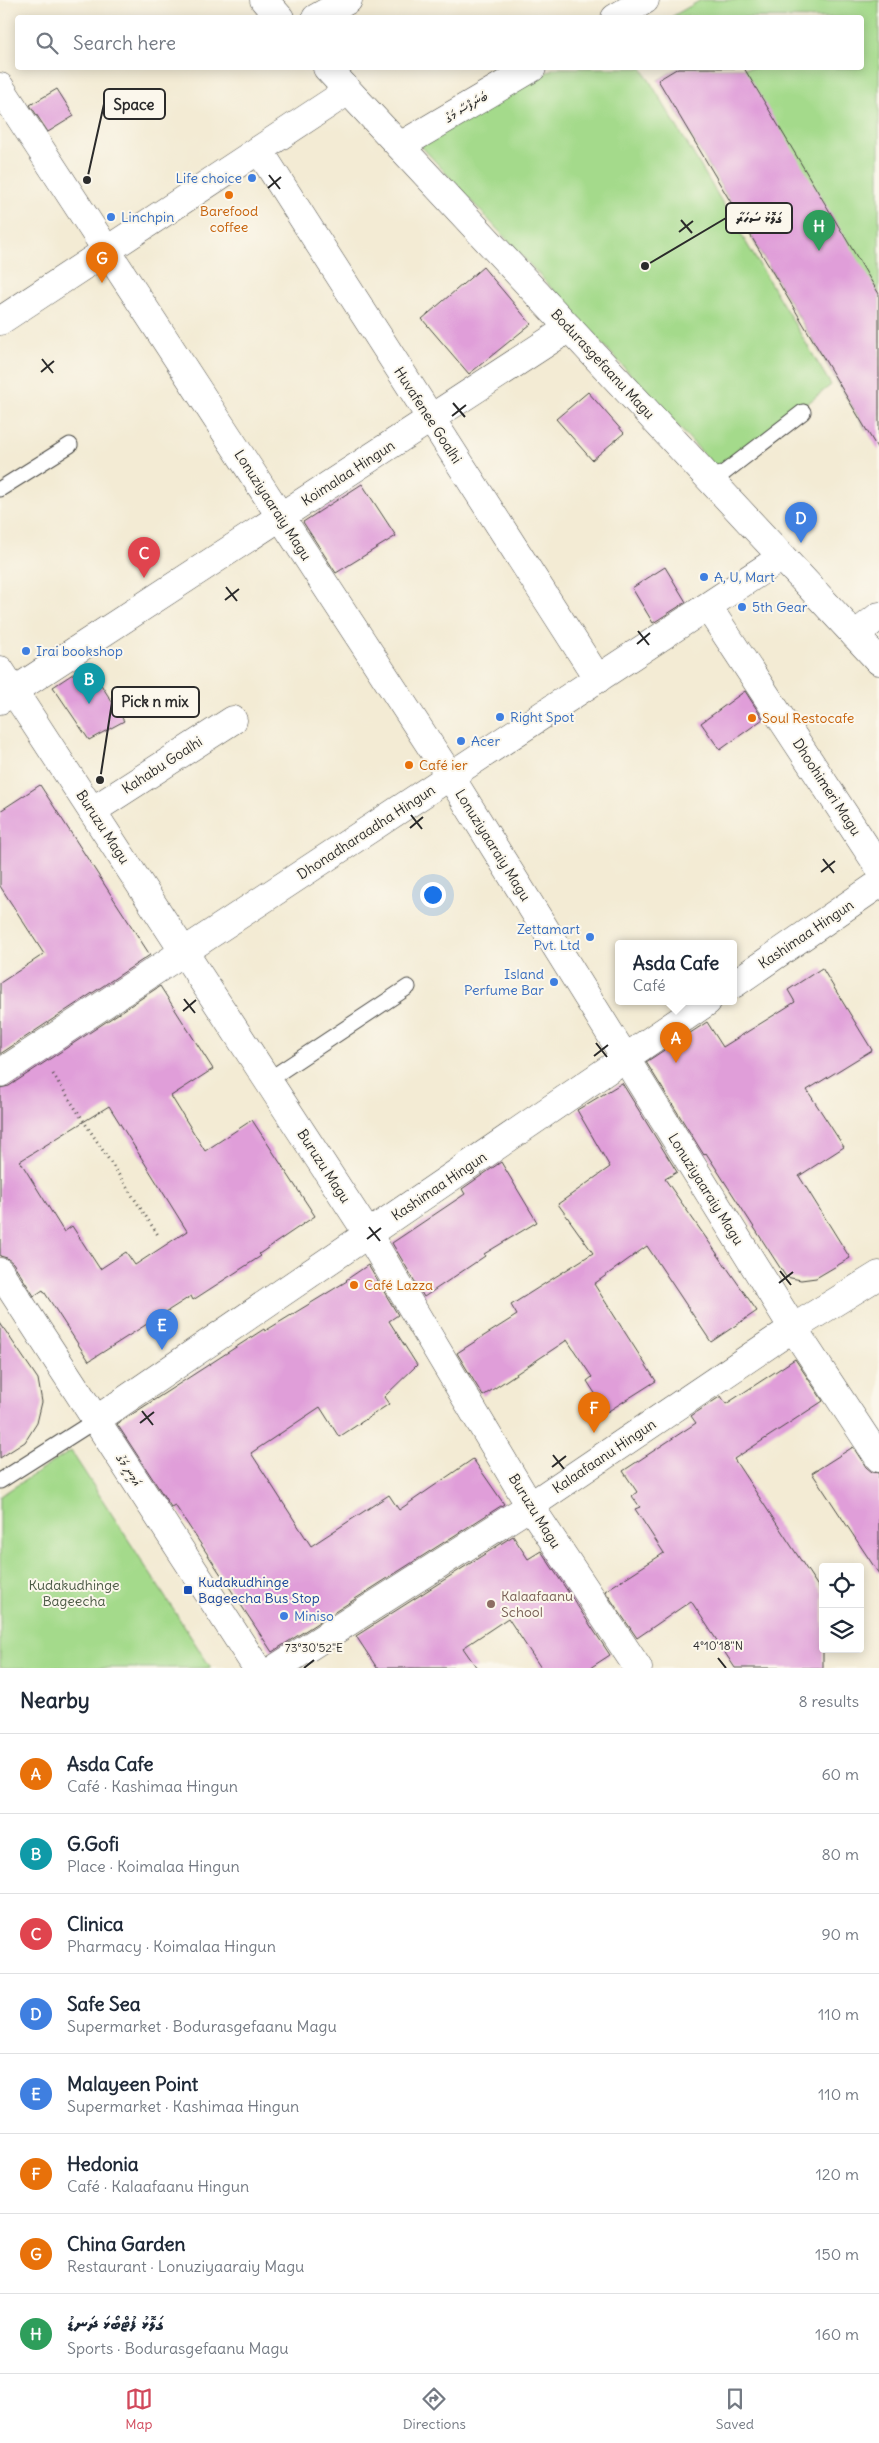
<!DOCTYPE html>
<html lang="en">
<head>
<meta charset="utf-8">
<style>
	body { margin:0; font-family:Delius,"Noto Sans Thaana",sans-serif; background:#f6f6f7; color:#1f2937 }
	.controls { position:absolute; right:15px; bottom:15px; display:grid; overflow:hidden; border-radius:5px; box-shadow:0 2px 12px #0003 }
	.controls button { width:45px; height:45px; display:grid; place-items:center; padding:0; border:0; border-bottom:1px solid #e0e1e3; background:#fff; color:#1f2937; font:25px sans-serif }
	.you { position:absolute; left:432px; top:894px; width:18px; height:18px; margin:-12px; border:4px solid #fff; border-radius:50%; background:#1a73e8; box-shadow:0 0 0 8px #1a73e833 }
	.badge { display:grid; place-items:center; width:32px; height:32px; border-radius:50%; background:#d1495b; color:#fff; font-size:16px; font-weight:700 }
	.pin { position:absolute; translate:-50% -41px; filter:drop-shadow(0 1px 2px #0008) }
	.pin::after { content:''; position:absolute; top:26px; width:18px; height:15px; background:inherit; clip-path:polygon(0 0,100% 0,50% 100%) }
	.popup { position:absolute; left:615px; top:940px; width:122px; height:65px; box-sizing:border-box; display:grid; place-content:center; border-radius:5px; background:#fff; filter:drop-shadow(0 1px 4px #0005); font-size:16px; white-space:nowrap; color:#747a83 }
	.popup b { font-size:19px; color:#1f2937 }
	.popup::after { content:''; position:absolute; left:50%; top:100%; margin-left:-10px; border:10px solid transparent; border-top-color:#fff }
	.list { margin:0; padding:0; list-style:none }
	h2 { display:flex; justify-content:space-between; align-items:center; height:65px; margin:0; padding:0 20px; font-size:21px }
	h2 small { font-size:16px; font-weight:400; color:#747a83 }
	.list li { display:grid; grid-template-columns:32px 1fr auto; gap:15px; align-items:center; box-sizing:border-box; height:80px; padding:0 20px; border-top:1px solid #e0e1e3 }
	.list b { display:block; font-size:19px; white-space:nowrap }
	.list p { margin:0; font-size:16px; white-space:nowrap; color:#747a83 }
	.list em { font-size:16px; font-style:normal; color:#747a83 }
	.icon { flex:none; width:28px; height:28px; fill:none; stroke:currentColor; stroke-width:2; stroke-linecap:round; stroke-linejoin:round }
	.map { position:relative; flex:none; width:879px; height:1668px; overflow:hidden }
	.search { position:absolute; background:#fff; box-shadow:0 2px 12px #0003; left:15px; right:15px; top:15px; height:55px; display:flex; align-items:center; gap:12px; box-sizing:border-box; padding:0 18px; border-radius:5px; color:#747a83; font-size:19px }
	.sheet { height:705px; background:#fff }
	nav { display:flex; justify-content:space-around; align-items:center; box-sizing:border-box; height:70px; border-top:1px solid #e0e1e3; background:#fff; font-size:14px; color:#747a83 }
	nav a { display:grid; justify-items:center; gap:2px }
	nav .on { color:#d1495b }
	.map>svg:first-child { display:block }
	.green { fill:#a4da8b; stroke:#68825b }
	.building { fill:#e09ed9; fill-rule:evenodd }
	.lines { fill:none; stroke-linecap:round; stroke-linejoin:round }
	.lane-casing { stroke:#494844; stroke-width:17 }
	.street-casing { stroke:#494844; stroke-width:29 }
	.secondary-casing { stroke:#494844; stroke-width:29 }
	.path { stroke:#494844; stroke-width:3; stroke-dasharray:1 4; stroke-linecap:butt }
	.lane { stroke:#fff; stroke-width:15 }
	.street { stroke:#fff; stroke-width:28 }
	.secondary { stroke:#fff; stroke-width:28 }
	.ticks { fill:none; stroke:#2b2b2b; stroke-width:2 }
	.shop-dot { fill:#3f7fe0; stroke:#fbf7ec; stroke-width:2 }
	.food-dot { fill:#e8710a; stroke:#fbf7ec; stroke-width:2 }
	.transit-dot { fill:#1a4fb4; stroke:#fbf7ec; stroke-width:2 }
	.education-dot { fill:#8d6e63; stroke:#fbf7ec; stroke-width:2 }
	.labels { text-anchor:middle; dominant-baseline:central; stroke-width:4; stroke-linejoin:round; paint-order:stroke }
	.street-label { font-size:14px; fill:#2b2b2b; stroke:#fbf7ec }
	.shop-label { font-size:14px; fill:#366cbe; stroke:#fbf7ec; text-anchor:start }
	.food-label { font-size:14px; fill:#c56008; stroke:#fbf7ec; text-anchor:start }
	.transit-label { font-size:14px; fill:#164399; stroke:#fbf7ec; text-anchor:start }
	.park-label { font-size:14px; fill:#495743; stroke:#fbf7ec }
	.education-label { font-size:14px; fill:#785e54; stroke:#fbf7ec; text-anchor:start }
	.ticks-label { font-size:12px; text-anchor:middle; fill:#2b2b2b; stroke:#fbf7ec; stroke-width:4; stroke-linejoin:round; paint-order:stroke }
	.leader { fill:none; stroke:#2b2b2b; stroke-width:2 }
	.callout-dot { fill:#2b2b2b; stroke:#fbf7ec; stroke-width:2 }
	.callout { fill:#fbf7ec; stroke:#2b2b2b; stroke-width:2 }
	.callout-label { font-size:15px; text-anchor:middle; font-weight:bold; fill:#2b2b2b }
</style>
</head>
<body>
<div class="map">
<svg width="879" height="1668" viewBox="0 0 879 1668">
	<rect width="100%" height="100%" fill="#fbf7ec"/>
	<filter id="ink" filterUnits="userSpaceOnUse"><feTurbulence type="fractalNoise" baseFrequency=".02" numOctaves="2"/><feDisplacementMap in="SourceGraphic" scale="10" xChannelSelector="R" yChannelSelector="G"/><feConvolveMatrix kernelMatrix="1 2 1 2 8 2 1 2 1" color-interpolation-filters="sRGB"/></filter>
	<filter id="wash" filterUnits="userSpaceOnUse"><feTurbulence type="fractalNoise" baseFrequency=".0096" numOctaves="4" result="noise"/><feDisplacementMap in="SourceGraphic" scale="20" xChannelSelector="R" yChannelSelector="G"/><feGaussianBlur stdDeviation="1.12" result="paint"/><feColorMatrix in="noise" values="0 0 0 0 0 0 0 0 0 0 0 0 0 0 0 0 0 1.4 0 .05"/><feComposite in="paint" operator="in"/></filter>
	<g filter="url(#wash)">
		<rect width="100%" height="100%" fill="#f3ebd4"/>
		<g class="green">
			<path d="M701,0H879V422L866,430L658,80L678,68H862V18L671,17Z"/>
			<path d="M554,68H642L831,385L720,472L421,146Z"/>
			<path d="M71,1451L211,1668H0V1496Z"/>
		</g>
		<g id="blocks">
			<g class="building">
				<path d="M678,68H744L879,294V451L658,80Z"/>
				<path d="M57,89L74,116L48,132L30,105Z"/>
				<path d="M483,267L531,324L469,374L422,319Z"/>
				<path d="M588,392L624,433L592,460L556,419Z"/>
				<path d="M362,484L396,536L336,573L303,522Z"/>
				<path d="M665,567L686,602L653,623L632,588Z"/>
				<path d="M88,664L124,721L89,740L53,687Z"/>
				<path d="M745,691L763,719L720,750L701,723Z"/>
				<path d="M40,785L150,955L0,1054V983L44,954L0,886V811Z"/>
				<path d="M822,968L872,1050L807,1090L844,1147L799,1176L850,1258L816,1278L801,1280L786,1277L706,1153L704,1155L646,1062L707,1022L723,1047L795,1002L788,990Z"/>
				<path d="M160,986L213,1069L171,1096L205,1151L252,1120L315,1216L259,1254L261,1256L193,1300L191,1296L89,1361L43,1290L34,1296L13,1263L7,1258L0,1256V1088L9,1086ZM109,1106L187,1231L135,1265L126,1252L100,1269L72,1226L64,1232L20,1161Z"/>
				<path d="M622,1083L677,1172L665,1179L757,1311L711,1342L647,1246L594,1284L656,1381L607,1412L587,1381L592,1377L567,1340L483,1396L457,1353L517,1315L511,1305L593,1253L558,1204L610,1167L577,1110Z"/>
				<path d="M501,1162L537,1222L484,1254L485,1256L424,1297L392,1243L465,1194L462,1189Z"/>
				<path d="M368,1265L398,1315L389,1321L417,1365L384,1397L389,1404L339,1437L320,1407L251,1453L311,1546L389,1495L399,1510L473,1459L504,1504L272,1652L175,1505L171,1507L117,1424L264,1329L265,1331L347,1281L346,1280Z"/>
				<path d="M0,1323L38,1379L42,1402L37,1423L25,1442L0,1458Z"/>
				<path d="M795,1359L823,1401L734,1459L823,1594V1668H735L691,1601L637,1638L605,1591L664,1553L635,1509L640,1507L632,1496L637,1492L623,1471L696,1423L691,1416L721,1396L726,1404Z"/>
				<path d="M853,1447L866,1467L872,1472L879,1473V1574L812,1473Z"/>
				<path d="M513,1536L528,1559L541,1551L610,1655L590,1668H541L508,1618L463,1648L477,1668H377L356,1636Z"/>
			</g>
		</g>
	</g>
	<g filter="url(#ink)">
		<use href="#blocks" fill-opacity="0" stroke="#494844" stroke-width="1"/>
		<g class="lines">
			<g class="lane-casing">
				<g id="lane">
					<path d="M712,482L803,412"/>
					<path d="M0,489L70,445"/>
					<path d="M268,1080L408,987"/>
					<path d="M0,1481L96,1420"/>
				</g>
			</g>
			<g class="street-casing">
				<g id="street">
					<path d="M264,0L280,18"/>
					<path d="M316,18L348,0"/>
					<path d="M615,18L645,0"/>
					<path d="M327,68L879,661"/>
					<path d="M0,87L450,776L793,1328L879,1458"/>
					<path d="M400,146L532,68"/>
					<path d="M259,150L598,679"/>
					<path d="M0,321L348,91"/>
					<path d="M708,607L879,867"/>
					<path d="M855,635L879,616"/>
					<path d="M0,670L368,1234L530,1506L638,1668"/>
					<path d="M0,700L569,328"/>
					<path d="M92,811L233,720"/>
					<path d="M734,984L879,884"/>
					<path d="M0,1073L782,557"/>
					<path d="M96,1420L707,1002"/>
					<path d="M276,1668L530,1506L793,1328L879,1275"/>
				</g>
			</g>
			<g class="secondary-casing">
				<path id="secondary" d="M0,1272L257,1668"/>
			</g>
			<path class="path" d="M53,1074L158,1235"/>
			<use href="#lane" class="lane"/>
			<use href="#street" class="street"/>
			<use href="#secondary" class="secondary"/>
		</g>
	</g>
	<path class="ticks" d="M269,175L280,189M268,188L281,177M681,220L692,233M679,232L693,221M42,359L53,373M41,372L54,361M453,403L465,417M452,416L466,405M226,587L237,601M225,600L239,589M638,631L649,645M637,644L650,633M411,815L422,829M410,828L423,817M823,859L834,873M821,872L835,861M184,999L195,1013M183,1011L196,1000M596,1043L607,1057M594,1056L608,1045M369,1227L380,1241M367,1239L381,1228M780,1271L791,1285M779,1283L793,1272M142,1411L153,1425M140,1423L154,1412M553,1455L564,1469M552,1467L566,1456M718,1658L726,1668M304,1668L314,1660"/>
	<g class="shop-dot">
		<circle cx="252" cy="178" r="5"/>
		<circle cx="111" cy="217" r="5"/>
		<circle cx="704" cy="577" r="5"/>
		<circle cx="742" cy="607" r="5"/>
		<circle cx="26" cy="651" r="5"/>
		<circle cx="500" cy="717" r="5"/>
		<circle cx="461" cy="741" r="5"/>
		<circle cx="590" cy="937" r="5"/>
		<circle cx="554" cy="982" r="5"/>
		<circle cx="284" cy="1616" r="5"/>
	</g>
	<g class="food-dot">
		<circle cx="229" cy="195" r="5"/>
		<circle cx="752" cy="718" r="5"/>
		<circle cx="409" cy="765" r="5"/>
		<circle cx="354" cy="1285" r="5"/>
	</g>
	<rect class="transit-dot" x="183" y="1585" width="10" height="10" rx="2.5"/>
	<circle class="education-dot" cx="491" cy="1604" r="5"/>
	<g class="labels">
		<g class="street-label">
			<text transform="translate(466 107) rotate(-31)">ބަނަފްސާ މަގު</text>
			<text transform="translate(603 364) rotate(47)">Bodurasgefaanu Magu</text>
			<text transform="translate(428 415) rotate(57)">Huvafenee Goalhi</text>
			<text transform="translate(348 473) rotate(-33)">Koimalaa Hingun</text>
			<text transform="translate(273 505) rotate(57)">Lonuziyaaraiy Magu</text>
			<text transform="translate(162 765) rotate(-33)">Kahabu Goalhi</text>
			<text transform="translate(827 787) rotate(57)">Dhoohimeri Magu</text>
			<text transform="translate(103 827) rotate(57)">Buruzu Magu</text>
			<text transform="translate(366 832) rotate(-33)">Dhonadharaadha Hingun</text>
			<text transform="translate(493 845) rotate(58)">Lonuziyaaraiy Magu</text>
			<text transform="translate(806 934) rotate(-34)">Kashimaa Hingun</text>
			<text transform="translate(324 1166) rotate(57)">Buruzu Magu</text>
			<text transform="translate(439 1186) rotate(-34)">Kashimaa Hingun</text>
			<text transform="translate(706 1189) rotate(58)">Lonuziyaaraiy Magu</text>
			<text transform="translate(604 1456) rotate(-34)">Kalaafaanu Hingun</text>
			<text transform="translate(129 1470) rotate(57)">އަމީނީ މަގު</text>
			<text transform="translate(535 1511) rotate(58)">Buruzu Magu</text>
		</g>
		<g class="shop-label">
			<text x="242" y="178" text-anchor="end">Life choice</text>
			<text x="121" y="217">Linchpin</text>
			<text x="714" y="577">A, U, Mart</text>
			<text x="752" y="607">5th Gear</text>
			<text x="36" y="651">Irai bookshop</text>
			<text x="510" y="717">Right Spot</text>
			<text x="471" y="741">Acer</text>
			<text x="580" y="929" text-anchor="end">Zettamart<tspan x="580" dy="16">Pvt. Ltd</tspan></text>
			<text x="544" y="974" text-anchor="end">Island<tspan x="544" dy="16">Perfume Bar</tspan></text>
			<text x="294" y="1616">Miniso</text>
		</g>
		<g class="food-label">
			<text x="229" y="211" text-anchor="middle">Barefood<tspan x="229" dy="16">coffee</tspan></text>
			<text x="762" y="718">Soul Restocafe</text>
			<text x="419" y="765">Café ier</text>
			<text x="364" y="1285">Café Lazza</text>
		</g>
		<g class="transit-label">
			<text x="198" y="1582">Kudakudhinge<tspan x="198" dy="16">Bageecha Bus Stop</tspan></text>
		</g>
		<g class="park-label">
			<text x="74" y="1585">Kudakudhinge<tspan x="74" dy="16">Bageecha</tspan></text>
		</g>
		<g class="education-label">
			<text x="501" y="1596">Kalaafaanu<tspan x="501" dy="16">School</tspan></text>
		</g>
	</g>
	<g class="ticks-label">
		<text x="718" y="1650">4°10'18"N</text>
		<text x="314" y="1652">73°30'52"E</text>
	</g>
	<path class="leader" d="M87 180L104 104M645 266L726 218M100 780L112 702"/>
	<g class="callout-dot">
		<circle cx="87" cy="180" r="5"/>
		<circle cx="645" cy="266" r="5"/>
		<circle cx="100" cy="780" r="5"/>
	</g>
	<g class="callout">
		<rect x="104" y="89" width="61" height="30" rx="5"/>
		<rect x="726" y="203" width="66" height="30" rx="5"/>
		<rect x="112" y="687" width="87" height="30" rx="5"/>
	</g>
	<g class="callout-label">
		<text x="134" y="110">Space</text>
		<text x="759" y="223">ގަލޮޅު ސަހަރާ</text>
		<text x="155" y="707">Pick n mix</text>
	</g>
</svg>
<div class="controls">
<button><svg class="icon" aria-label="locate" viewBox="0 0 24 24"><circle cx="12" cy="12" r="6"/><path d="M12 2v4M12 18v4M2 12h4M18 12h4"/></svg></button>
<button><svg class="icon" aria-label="layers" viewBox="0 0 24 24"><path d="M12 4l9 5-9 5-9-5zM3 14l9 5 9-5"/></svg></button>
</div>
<div class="you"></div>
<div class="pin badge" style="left:676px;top:1063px;background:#e8710a">A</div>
<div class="popup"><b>Asda Cafe</b>Café</div>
<div class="pin badge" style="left:89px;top:704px;background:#0f9aa8">B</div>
<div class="pin badge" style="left:144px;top:578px;background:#e0444e">C</div>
<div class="pin badge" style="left:801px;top:543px;background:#3f7fe0">D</div>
<div class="pin badge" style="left:162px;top:1350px;background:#3f7fe0">E</div>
<div class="pin badge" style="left:594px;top:1433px;background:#e8710a">F</div>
<div class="pin badge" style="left:102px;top:283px;background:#e8710a">G</div>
<div class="pin badge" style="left:819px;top:251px;background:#2e9e5b">H</div>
<div class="search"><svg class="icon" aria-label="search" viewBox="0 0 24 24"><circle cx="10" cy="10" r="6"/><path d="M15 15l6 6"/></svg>Search here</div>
</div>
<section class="sheet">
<h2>Nearby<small>8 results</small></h2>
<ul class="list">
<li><span class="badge" style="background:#e8710a">A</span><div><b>Asda Cafe</b><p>Café · Kashimaa Hingun</p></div><em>60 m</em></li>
<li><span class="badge" style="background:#0f9aa8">B</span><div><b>G.Gofi</b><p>Place · Koimalaa Hingun</p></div><em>80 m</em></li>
<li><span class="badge" style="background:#e0444e">C</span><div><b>Clinica</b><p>Pharmacy · Koimalaa Hingun</p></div><em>90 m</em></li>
<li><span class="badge" style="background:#3f7fe0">D</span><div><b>Safe Sea</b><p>Supermarket · Bodurasgefaanu Magu</p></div><em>110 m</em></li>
<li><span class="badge" style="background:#3f7fe0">E</span><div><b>Malayeen Point</b><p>Supermarket · Kashimaa Hingun</p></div><em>110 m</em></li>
<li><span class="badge" style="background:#e8710a">F</span><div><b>Hedonia</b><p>Café · Kalaafaanu Hingun</p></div><em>120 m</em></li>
<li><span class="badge" style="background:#e8710a">G</span><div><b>China Garden</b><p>Restaurant · Lonuziyaaraiy Magu</p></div><em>150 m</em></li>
<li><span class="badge" style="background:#2e9e5b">H</span><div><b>ގަލޮޅު ފުޓްބޯޅަ ދަނޑު</b><p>Sports · Bodurasgefaanu Magu</p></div><em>160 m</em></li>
</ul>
</section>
<nav>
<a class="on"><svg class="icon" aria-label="map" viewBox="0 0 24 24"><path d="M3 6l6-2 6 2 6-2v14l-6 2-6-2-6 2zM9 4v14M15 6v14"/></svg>Map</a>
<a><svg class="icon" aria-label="directions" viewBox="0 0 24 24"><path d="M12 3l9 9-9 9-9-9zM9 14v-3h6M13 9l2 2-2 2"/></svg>Directions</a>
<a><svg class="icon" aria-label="saved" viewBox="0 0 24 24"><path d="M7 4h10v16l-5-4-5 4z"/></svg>Saved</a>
</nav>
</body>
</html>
